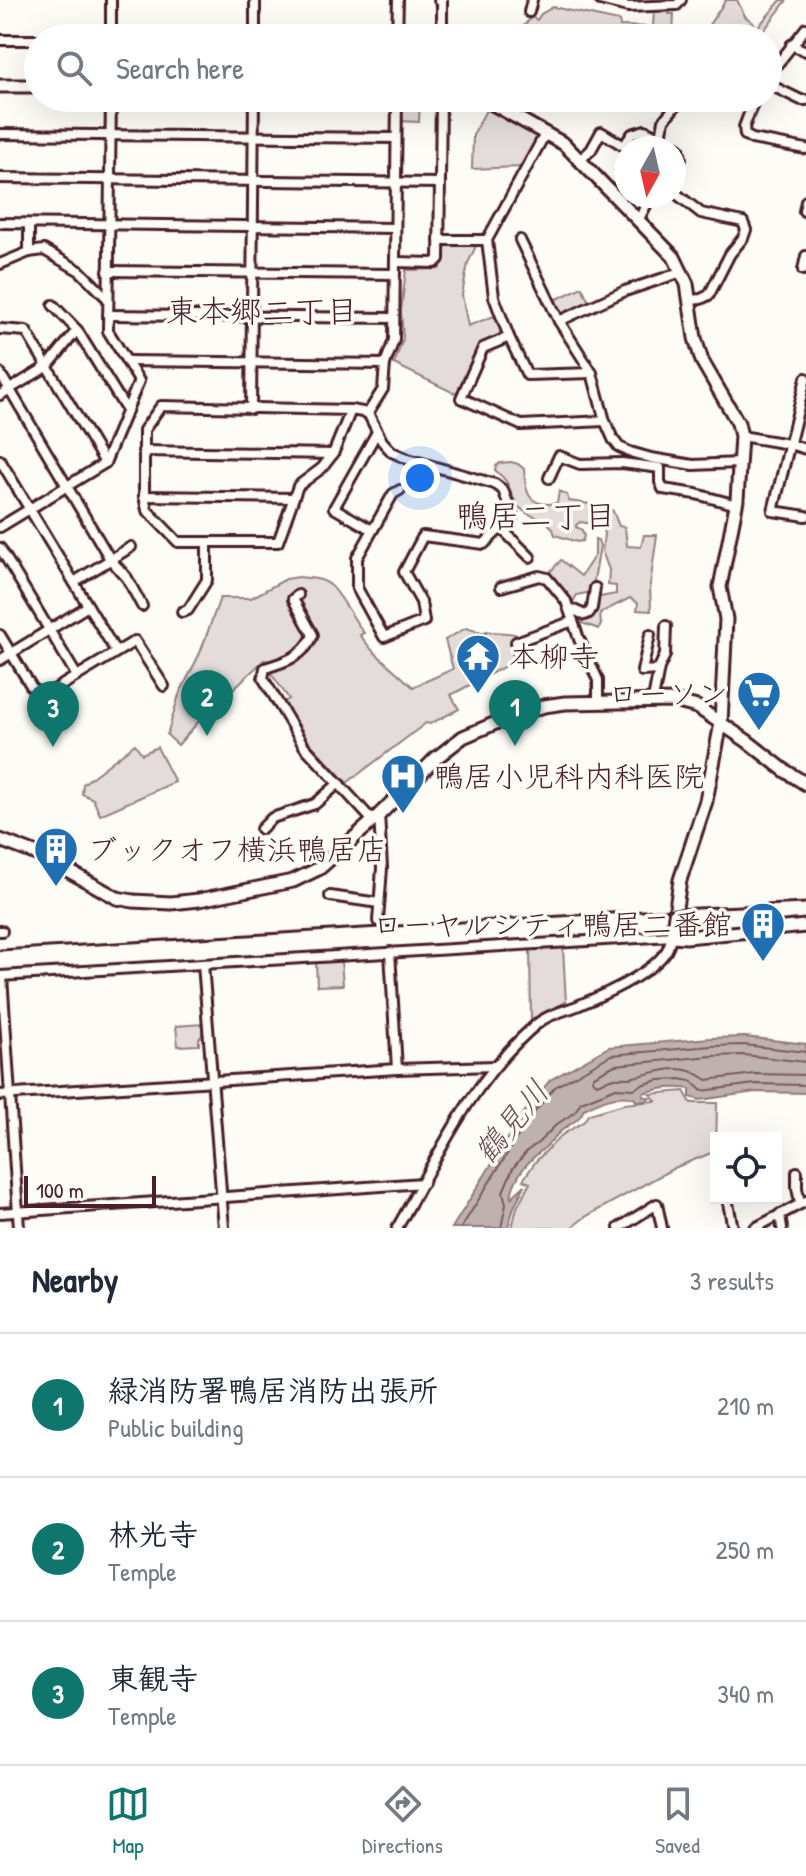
<!DOCTYPE html>
<html lang="en">
<head>
<meta charset="utf-8">
<style>
	body { margin:0; font-family:"Patrick Hand","Klee One",sans-serif; background:#f6f6f7; color:#1f2937 }
	.controls { position:absolute; right:24px; bottom:24px; display:grid; overflow:hidden; border-radius:0px; box-shadow:0 8px 32px #0002 }
	.controls button { width:72px; height:72px; display:grid; place-items:center; padding:0; border:0; border-bottom:2px solid #e0e1e3; background:#fff; color:#1f2937; font:40px sans-serif }
	.compass { position:absolute; left:614px; top:136px; width:72px; height:72px; border-radius:50%; background:#fff; box-shadow:0 8px 32px #0002; rotate:188deg }
	.scale { position:absolute; left:24px; bottom:20px; width:132px; box-sizing:border-box; padding-left:8px; border:4px solid #4a1f2b; border-top:0; font-size:22px; line-height:28px; white-space:nowrap; color:#4a1f2b; -webkit-text-stroke:6px #fdfcf7; paint-order:stroke }
	.you { position:absolute; left:420px; top:478px; width:28px; height:28px; margin:-20px; border:6px solid #fff; border-radius:50%; background:#1a73e8; box-shadow:0 0 0 12px #1a73e833 }
	.badge { display:grid; place-items:center; width:52px; height:52px; border-radius:50%; background:#0f766e; color:#fff; font-size:26px; font-weight:700 }
	.pin { position:absolute; translate:-50% -66px; filter:drop-shadow(0 2px 4px #0008) }
	.pin::after { content:''; position:absolute; top:42px; width:28px; height:24px; background:inherit; clip-path:polygon(0 0,100% 0,50% 100%) }
	.list { margin:0; padding:0; list-style:none }
	h2 { display:flex; justify-content:space-between; align-items:center; height:104px; margin:0; padding:0 32px; font-size:34px }
	h2 small { font-size:26px; font-weight:400; color:#747a83 }
	.list li { display:grid; grid-template-columns:52px 1fr auto; gap:24px; align-items:center; box-sizing:border-box; height:144px; padding:0 32px; border-top:2px solid #e0e1e3 }
	.list b { display:block; font-size:30px; white-space:nowrap }
	.list p { margin:0; font-size:26px; white-space:nowrap; color:#747a83 }
	.list em { font-size:26px; font-style:normal; color:#747a83 }
	.icon { flex:none; width:44px; height:44px; fill:none; stroke:currentColor; stroke-width:2; stroke-linecap:round; stroke-linejoin:round }
	.map { position:relative; flex:none; width:806px; height:1228px; overflow:hidden }
	.search { position:absolute; background:#fff; box-shadow:0 8px 32px #0002; left:24px; right:24px; top:24px; height:88px; display:flex; align-items:center; gap:20px; box-sizing:border-box; padding:0 28px; border-radius:44px; color:#747a83; font-size:30px }
	.sheet { height:536px; background:#fff }
	nav { display:flex; justify-content:space-around; align-items:center; box-sizing:border-box; height:112px; border-top:2px solid #e0e1e3; background:#fff; font-size:22px; color:#747a83 }
	nav a { display:grid; justify-items:center; gap:4px }
	nav .on { color:#0f766e }
	.map>svg:first-child { display:block }
	.green { fill:#e3dcda; stroke:#967e82; stroke-width:2 }
	.water { fill:#c0b1b1; stroke:#91777b; stroke-width:2 }
	.lines { fill:none; stroke-linecap:round; stroke-linejoin:round }
	.shore { stroke:#795961; stroke-width:2 }
	.stream { stroke:#91777b; stroke-width:3 }
	.street-casing { stroke:#4a1f2b; stroke-width:14 }
	.secondary-casing { stroke:#4a1f2b; stroke-width:17 }
	.street { stroke:#fdfcf7; stroke-width:8 }
	.secondary { stroke:#fdfcf7; stroke-width:11 }
	.rail { stroke:#4a1f2b; stroke-width:3 }
	.labels { text-anchor:middle; dominant-baseline:central; stroke-width:7; stroke-linejoin:round; paint-order:stroke }
	.poi-label { font-size:30px; fill:#4a1f2b; stroke:#fdfcf7; text-anchor:start }
	.neighbourhood-label { font-size:32px; fill:#4a1f2b; stroke:#fdfcf7 }
	.water-label { font-size:32px; font-style:italic; fill:#73525a; stroke:#fdfcf7 }
</style>
</head>
<body>
<div class="map">
<svg width="806" height="1228" viewBox="0 0 806 1228">
	<rect width="100%" height="100%" fill="#fdfcf7"/>
	<filter id="ink" filterUnits="userSpaceOnUse"><feTurbulence type="fractalNoise" baseFrequency=".0125" numOctaves="2"/><feDisplacementMap in="SourceGraphic" scale="16" xChannelSelector="R" yChannelSelector="G"/><feConvolveMatrix kernelMatrix="1 2 1 2 8 2 1 2 1" color-interpolation-filters="sRGB"/></filter>
	<g filter="url(#ink)">
		<g class="green">
			<path d="M726,0H737L745,16L758,27L781,0H787L758,38H700Z"/>
			<path d="M553,7L619,21L620,26L653,27L654,9H668L669,14H674L673,34L685,38H512L532,17L537,20L541,14Z"/>
			<path d="M401,98H420L419,122L400,121Z"/>
			<path d="M487,108L538,135L521,167L472,169L473,135Z"/>
			<path d="M446,242L477,244L468,263L462,295L468,326L494,316L501,327L499,337L480,346L461,390L454,393L394,364L403,339L401,311L406,270L439,269L444,260Z"/>
			<path d="M582,287L590,304L562,316L555,300Z"/>
			<path d="M511,462L518,464L524,469C525,492 528,508 557,503L559,491L567,495L569,501L604,506L613,511L619,526L625,527L627,546L641,547L644,535H657L650,585L651,611L637,610L638,603L630,598L600,613L601,625L598,629C588,624 578,625 573,614L583,618L595,598L616,594V586L608,585L609,570L602,551L604,534L603,530L593,524L580,522L576,525V527L582,530L584,537L582,541L577,542L555,535C550,516 532,520 520,508C513,502 512,492 508,485C505,478 500,475 495,470L496,466L500,463Z"/>
			<path d="M595,539L598,540L600,546L592,592L577,595L571,605L547,575L561,560L581,576L595,555Z"/>
			<path d="M299,577C309,578 322,578 330,585C339,591 355,622 364,633L360,635L372,650L413,687L453,669L445,640L466,628L486,634V631C497,634 513,630 521,638L515,656L509,664L451,695L459,709L430,724L426,723L347,783L308,741L299,725L281,704L289,699L268,669L273,661L264,660L200,720L178,745L167,735L179,695L200,653L220,598H251L286,579Z"/>
			<path d="M135,744L142,754L157,747L175,782L100,815L93,799L82,794L83,784Z"/>
			<path d="M563,948L566,1002L531,1020L530,950Z"/>
			<path d="M341,961L343,985L317,986L316,962Z"/>
			<path d="M202,1024V1035L199,1039V1045L178,1046L176,1026Z"/>
			<path d="M684,1091L691,1103H717L716,1151L674,1168L585,1217L571,1228H512L517,1207L530,1183L523,1180L536,1161L562,1135L583,1122L589,1114L624,1104L656,1101L650,1094Z"/>
		</g>
		<path class="water" d="M745,1037L806,1044V1093L755,1092L700,1100L690,1097V1089C674,1086 659,1088 643,1093V1096L650,1098L646,1101H636L634,1098C616,1093 600,1101 584,1109C580,1121 570,1123 561,1131C554,1137 549,1145 542,1150C527,1162 513,1178 511,1198L525,1185L514,1207L508,1228H452L522,1115L550,1080L609,1047L711,1038Z"/>
		<g class="lines">
			<g class="shore">
				<path d="M806,1062L744,1055L712,1056L615,1065L594,1076L592,1080L597,1084C603,1082 609,1079 615,1078C621,1077 628,1079 634,1077C661,1071 683,1061 707,1080L754,1074L806,1075"/>
				<path d="M461,1228L528,1120L555,1087L611,1055L711,1046L744,1045L806,1052"/>
				<path d="M501,1228L506,1204L503,1192L513,1168L528,1150L538,1143L557,1124L574,1113L581,1102L616,1088L634,1089L641,1085L659,1080L680,1079L691,1081L702,1091L755,1084L806,1085"/>
			</g>
			<path class="stream" d="M4,981L280,963"/>
			<g class="street-casing">
				<g id="street">
					<path d="M439,0H442V38"/>
					<path d="M600,0L628,7L677,5L681,0"/>
					<path d="M529,12L532,0"/>
					<path d="M111,38V0"/>
					<path d="M255,38V0"/>
					<path d="M397,38L398,0"/>
					<path d="M0,40H38"/>
					<path d="M791,45L806,51"/>
					<path d="M768,76L806,28"/>
					<path d="M768,84L801,100H806"/>
					<path d="M397,98L394,340L385,364L383,389L368,413L382,441L392,452L408,459L495,484L503,490L513,516L484,544L423,536L404,572L421,602L424,621L384,637L357,588V558L393,494L400,490"/>
					<path d="M755,98L744,127L745,135L752,139L806,149"/>
					<path d="M0,134L396,138"/>
					<path d="M545,134L487,240L494,297L509,337L527,375L592,373"/>
					<path d="M580,160L591,150L601,132L624,146L632,134L645,130L661,138"/>
					<path d="M674,168L681,159L679,148L661,138L664,120L682,98"/>
					<path d="M0,178L440,183"/>
					<path d="M674,192L701,213L743,222L746,230L743,238L730,254L709,295L701,299L689,300"/>
					<path d="M806,201L804,211L806,212"/>
					<path d="M638,221L651,196"/>
					<path d="M0,223L395,228"/>
					<path d="M29,224V252"/>
					<path d="M439,240H487"/>
					<path d="M520,240L559,321L592,373L605,421L613,439L619,447L630,452L651,458L693,465L739,463"/>
					<path d="M395,262L435,263L439,259L441,98"/>
					<path d="M0,264L29,252L44,250L80,271L108,299"/>
					<path d="M803,270L806,256"/>
					<path d="M108,271L395,274"/>
					<path d="M53,305L77,330L127,411"/>
					<path d="M108,315L394,318"/>
					<path d="M559,321L625,291L682,272"/>
					<path d="M0,329L26,331L105,463"/>
					<path d="M509,337L483,348L461,398L521,425L605,421"/>
					<path d="M127,361L385,364"/>
					<path d="M0,373L110,559L127,578L142,606"/>
					<path d="M806,378L773,511L806,516"/>
					<path d="M0,395L48,366L77,330"/>
					<path d="M251,409L254,98"/>
					<path d="M351,410L333,454L322,468L298,486L278,542H178L147,510L144,496V430L161,406L351,410L368,413"/>
					<path d="M741,436L789,444L806,449"/>
					<path d="M143,451L333,454"/>
					<path d="M0,460L116,652"/>
					<path d="M549,478L559,456L580,464L622,463L660,468V482L663,489L696,494L737,505"/>
					<path d="M144,496L293,498"/>
					<path d="M0,527L105,463L139,381L108,331L111,98"/>
					<path d="M502,529L530,557"/>
					<path d="M372,530L334,508L377,432"/>
					<path d="M0,548L77,676"/>
					<path d="M74,582L131,547"/>
					<path d="M501,587L539,576L547,578L566,601L579,639L598,680V701"/>
					<path d="M298,595L293,599L313,635C305,656 285,662 265,668L263,678L304,746L373,821"/>
					<path d="M569,608L585,615L589,613L592,608L595,588"/>
					<path d="M182,612L188,610L207,580V542"/>
					<path d="M0,635L39,699L135,641L164,686"/>
					<path d="M650,635L642,671L658,670"/>
					<path d="M519,655L516,642L573,621"/>
					<path d="M0,660L88,606"/>
					<path d="M653,700L659,668L665,655L666,626"/>
					<path d="M261,829L272,818L315,804L339,783"/>
					<path d="M330,896L379,903"/>
					<path d="M378,921L382,868L379,814"/>
					<path d="M0,931H2"/>
					<path d="M390,952L397,1069"/>
					<path d="M203,964L224,1228"/>
					<path d="M0,976L672,936C670,941 669,948 665,953C650,974 601,996 577,1006C564,1011 549,1014 538,1023C473,1077 438,1156 397,1228"/>
					<path d="M2,976L19,1228"/>
					<path d="M0,1095L397,1069L495,1066"/>
					<path d="M797,1172V1188L800,1203"/>
					<path d="M727,1198L733,1228"/>
					<path d="M0,1213L423,1183"/>
					<path d="M780,1214L782,1228"/>
					<path d="M619,1228L657,1204L662,1228"/>
					<path d="M755,1228L806,1201"/>
				</g>
			</g>
			<g class="secondary-casing">
				<g id="secondary">
					<path d="M0,86H38"/>
					<path d="M482,98L564,144L674,257L687,284L695,338L702,361L738,423L741,436L737,500L720,587L726,619L721,723L706,801L680,880L672,936L686,937L806,926"/>
					<path d="M0,840L42,856L117,898L133,901L171,903L199,900L293,881L320,868L373,821L436,758L463,737L505,719L544,706L565,703L674,701L697,707L747,741L784,770L806,784"/>
				</g>
			</g>
			<use href="#street" class="street"/>
			<use href="#secondary" class="secondary"/>
			<path class="rail" d="M0,950L676,909L806,903"/>
		</g>
	</g>
	<defs>
		<g id="temple-pin" transform="scale(2.3)"><path d="M0 17L-7.5 6A9.5 9.5 0 1 1 7.5 6Z" fill="#1f6fb2" stroke="#fdfcf7"/><path d="M0-6L5-2H3V0L6.5 2.5H4V6H1.5V3h-3V6H-4V2.5H-6.5L-3 0V-2H-5Z" fill="#fff"/></g>
		<g id="supermarket-pin" transform="scale(2.3)"><path d="M0 17L-7.5 6A9.5 9.5 0 1 1 7.5 6Z" fill="#1f6fb2" stroke="#fdfcf7"/><path d="M-6-5.5h2.5l.6 2H6L4.5 2H-2.5L-4.4-4H-6ZM-1.5 3.2a1.3 1.3 0 1 0 .1 0ZM3 3.2a1.3 1.3 0 1 0 .1 0Z" fill="#fff"/></g>
		<g id="hospital-pin" transform="scale(2.3)"><path d="M0 17L-7.5 6A9.5 9.5 0 1 1 7.5 6Z" fill="#1f6fb2" stroke="#fdfcf7"/><path d="M-5-5h3v3.5h4V-5h3V5h-3V1.5h-4V5h-3Z" fill="#fff"/></g>
		<g id="building-pin" transform="scale(2.3)"><path d="M0 17L-7.5 6A9.5 9.5 0 1 1 7.5 6Z" fill="#1f6fb2" stroke="#fdfcf7"/><path d="M-4-6H4V6H1V3H-1V6H-4ZM-2.5-4.3h1.7v1.8h-1.7ZM.8-4.3h1.7v1.8H.8ZM-2.5-1h1.7V.8h-1.7ZM.8-1h1.7V.8H.8Z" fill="#fff"/></g>
	</defs>
	<g fill-rule="evenodd">
		<use href="#temple-pin" x="478" y="656"/>
		<use href="#supermarket-pin" x="759" y="693"/>
		<use href="#hospital-pin" x="403" y="776"/>
		<use href="#building-pin" x="56" y="849"/>
		<use href="#building-pin" x="763" y="924"/>
	</g>
	<g class="labels">
		<g class="poi-label">
			<text x="509" y="656">本柳寺</text>
			<text x="728" y="693" text-anchor="end">ローソン</text>
			<text x="434" y="776">鴨居小児科内科医院</text>
			<text x="87" y="849">ブックオフ横浜鴨居店</text>
			<text x="732" y="924" text-anchor="end">ローヤルシティ鴨居二番館</text>
		</g>
		<g class="neighbourhood-label">
			<text x="262" y="310">東本郷二丁目</text>
			<text x="536" y="515">鴨居二丁目</text>
		</g>
		<g class="water-label">
			<text transform="translate(511 1121) rotate(-50)">鶴見川</text>
		</g>
	</g>
</svg>
<div class="controls">
<button><svg class="icon" aria-label="locate" viewBox="0 0 24 24"><circle cx="12" cy="12" r="6"/><path d="M12 2v4M12 18v4M2 12h4M18 12h4"/></svg></button>
</div>
<svg class="compass" viewBox="-18 -18 36 36"><path d="M0-13l5 13h-10z" fill="#e53935"/><path d="M0 13l5-13h-10z" fill="#747a83"/></svg>
<div class="scale">100 m</div>
<div class="you"></div>
<div class="pin badge" style="left:515px;top:746px">1</div>
<div class="pin badge" style="left:207px;top:736px">2</div>
<div class="pin badge" style="left:53px;top:747px">3</div>
<div class="search"><svg class="icon" aria-label="search" viewBox="0 0 24 24"><circle cx="10" cy="10" r="6"/><path d="M15 15l6 6"/></svg>Search here</div>
</div>
<section class="sheet">
<h2>Nearby<small>3 results</small></h2>
<ul class="list">
<li><span class="badge">1</span><div><b>緑消防署鴨居消防出張所</b><p>Public building</p></div><em>210 m</em></li>
<li><span class="badge">2</span><div><b>林光寺</b><p>Temple</p></div><em>250 m</em></li>
<li><span class="badge">3</span><div><b>東観寺</b><p>Temple</p></div><em>340 m</em></li>
</ul>
</section>
<nav>
<a class="on"><svg class="icon" aria-label="map" viewBox="0 0 24 24"><path d="M3 6l6-2 6 2 6-2v14l-6 2-6-2-6 2zM9 4v14M15 6v14"/></svg>Map</a>
<a><svg class="icon" aria-label="directions" viewBox="0 0 24 24"><path d="M12 3l9 9-9 9-9-9zM9 14v-3h6M13 9l2 2-2 2"/></svg>Directions</a>
<a><svg class="icon" aria-label="saved" viewBox="0 0 24 24"><path d="M7 4h10v16l-5-4-5 4z"/></svg>Saved</a>
</nav>
</body>
</html>
